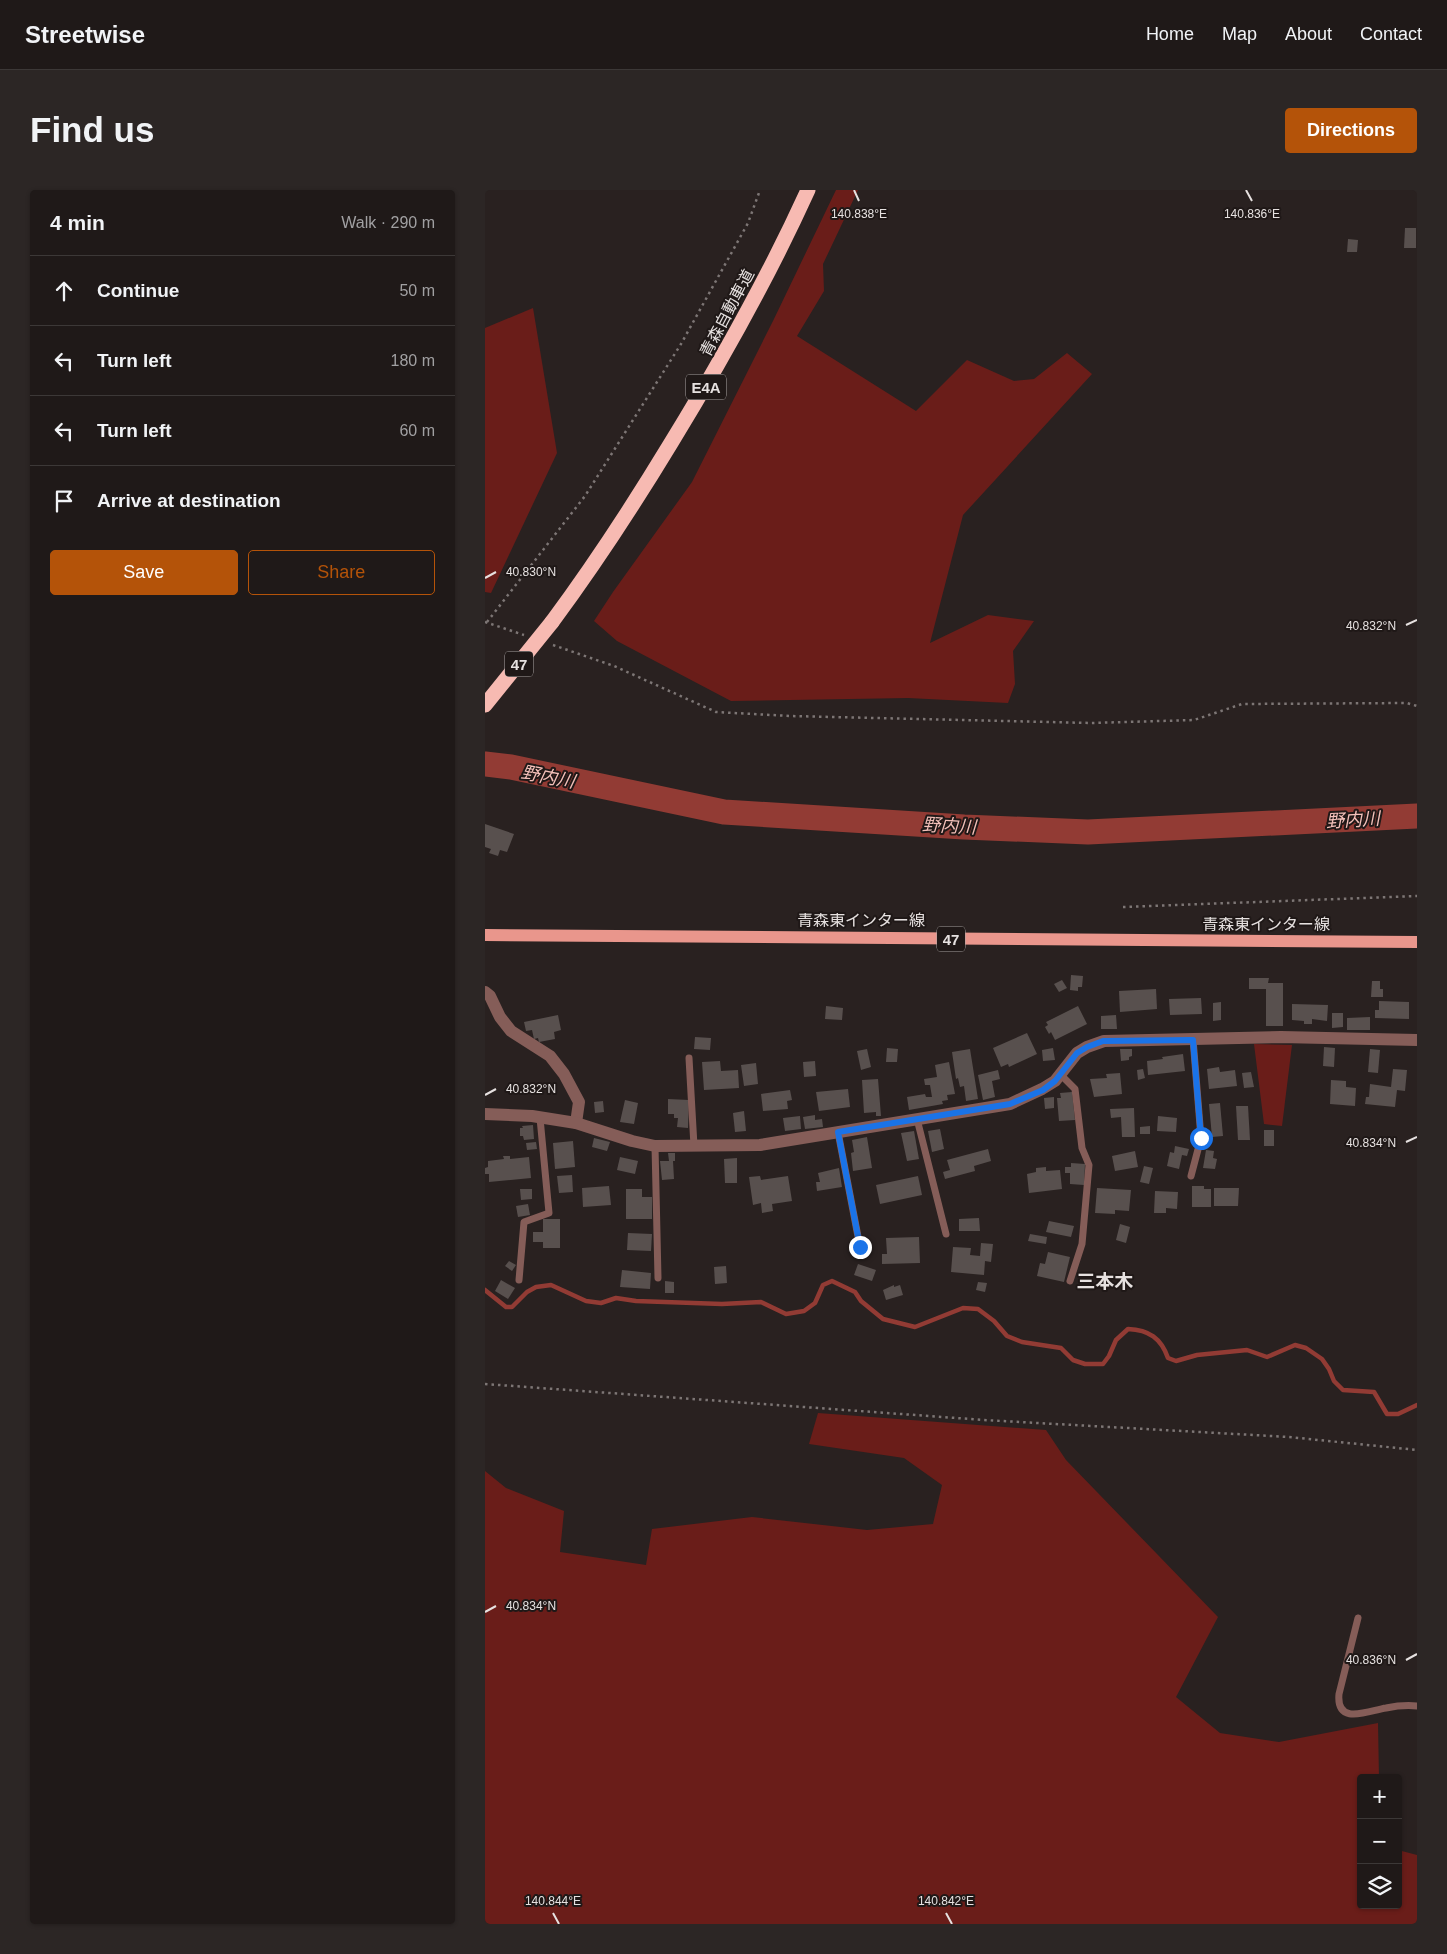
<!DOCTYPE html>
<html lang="en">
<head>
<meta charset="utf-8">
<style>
	body { margin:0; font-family:Arial,"Noto Sans JP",sans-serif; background:#2c2625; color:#f1f3f6 }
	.controls { position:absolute; right:15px; bottom:15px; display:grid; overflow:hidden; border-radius:5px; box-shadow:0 1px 4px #0004 }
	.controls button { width:45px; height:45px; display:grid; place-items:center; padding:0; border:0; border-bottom:1px solid #3c3837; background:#1f1918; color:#f1f3f6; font:25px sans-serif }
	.stop { position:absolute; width:15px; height:15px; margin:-11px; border:4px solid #1a73e8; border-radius:50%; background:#fff }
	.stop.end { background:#1a73e8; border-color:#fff; box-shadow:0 1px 5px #0008 }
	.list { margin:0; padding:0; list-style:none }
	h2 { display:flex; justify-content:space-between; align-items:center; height:65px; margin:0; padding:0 20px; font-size:21px }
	h2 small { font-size:16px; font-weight:400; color:#a1a0a2 }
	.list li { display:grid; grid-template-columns:32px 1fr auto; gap:15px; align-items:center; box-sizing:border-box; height:70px; padding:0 20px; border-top:1px solid #3c3837 }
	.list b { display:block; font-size:19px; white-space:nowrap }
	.list em { font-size:16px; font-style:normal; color:#a1a0a2 }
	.actions { display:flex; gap:10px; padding:15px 20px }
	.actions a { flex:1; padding:11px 0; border:1px solid #b45309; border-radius:5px; text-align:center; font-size:18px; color:#b45309 }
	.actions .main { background:#b45309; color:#fff }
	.icon { flex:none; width:28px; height:28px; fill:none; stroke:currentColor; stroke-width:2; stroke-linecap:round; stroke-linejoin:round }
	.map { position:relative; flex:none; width:932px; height:1734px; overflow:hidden; border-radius:5px }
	header { display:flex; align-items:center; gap:30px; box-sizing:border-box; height:70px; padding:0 25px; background:#1f1918; border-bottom:1px solid #3c3837 }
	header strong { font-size:24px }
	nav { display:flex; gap:28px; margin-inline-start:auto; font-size:18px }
	.intro { display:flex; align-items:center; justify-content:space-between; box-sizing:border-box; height:120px; padding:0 30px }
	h1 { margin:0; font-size:35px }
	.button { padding:12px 22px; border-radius:5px; background:#b45309; color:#fff; font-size:18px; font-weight:700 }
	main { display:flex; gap:30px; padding:0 30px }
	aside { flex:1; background:#1f1918; border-radius:5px; box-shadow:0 1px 4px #0004 }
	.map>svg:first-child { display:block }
	.green { fill:#6a1d19 }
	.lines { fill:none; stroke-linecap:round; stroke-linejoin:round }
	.stream { stroke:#923b34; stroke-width:4.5 }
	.river { stroke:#923b34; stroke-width:25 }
	.building { fill:#58504e }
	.path { stroke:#7d7675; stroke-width:2.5; stroke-dasharray:2.5 4; stroke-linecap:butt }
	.lane { stroke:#855d58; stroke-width:7 }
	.street { stroke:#855d58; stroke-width:12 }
	.primary { stroke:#e9968c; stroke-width:12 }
	.highway { stroke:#f7bab2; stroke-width:15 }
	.highway-bridge { stroke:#f7bab2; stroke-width:15 }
	.route { stroke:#1a73e8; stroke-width:6 }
	.ticks { fill:none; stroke:#e6e1e0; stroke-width:2 }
	.labels { text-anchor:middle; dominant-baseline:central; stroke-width:4; stroke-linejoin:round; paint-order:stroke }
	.shield { fill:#1f1817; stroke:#aaa5a4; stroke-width:1 }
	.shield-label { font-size:15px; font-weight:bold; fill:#e6e1e0 }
	.street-label { font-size:16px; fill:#e6e1e0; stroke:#1f1817 }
	.water-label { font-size:18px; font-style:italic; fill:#f3c0b9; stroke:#1f1817 }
	.quarter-label { font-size:19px; font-weight:bold; fill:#e6e1e0; stroke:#1f1817 }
	.ticks-label { font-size:12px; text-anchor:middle; fill:#e6e1e0; stroke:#1f1817; stroke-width:4; stroke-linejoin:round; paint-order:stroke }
</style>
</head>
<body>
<header>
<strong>Streetwise</strong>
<nav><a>Home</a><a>Map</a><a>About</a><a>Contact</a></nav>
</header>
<div class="intro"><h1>Find us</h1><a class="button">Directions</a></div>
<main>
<aside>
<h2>4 min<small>Walk · 290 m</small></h2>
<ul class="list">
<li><svg class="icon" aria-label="ahead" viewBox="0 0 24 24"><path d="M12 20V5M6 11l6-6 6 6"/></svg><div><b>Continue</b></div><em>50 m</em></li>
<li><svg class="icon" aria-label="left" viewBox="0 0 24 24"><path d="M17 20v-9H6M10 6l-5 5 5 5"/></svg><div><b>Turn left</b></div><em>180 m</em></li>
<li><svg class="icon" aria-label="left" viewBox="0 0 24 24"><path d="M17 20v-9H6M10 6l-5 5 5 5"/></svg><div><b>Turn left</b></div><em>60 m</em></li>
<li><svg class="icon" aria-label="arrive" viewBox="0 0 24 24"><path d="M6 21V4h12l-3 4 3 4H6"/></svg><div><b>Arrive at destination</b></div></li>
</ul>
<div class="actions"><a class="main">Save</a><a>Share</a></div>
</aside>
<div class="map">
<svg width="932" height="1734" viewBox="0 0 932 1734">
	<rect width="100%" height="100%" fill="#292120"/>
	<g class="green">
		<path d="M351,0H373L338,74L339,101L312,146L431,221L482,170L529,191L549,189L582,163L607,184L478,325L445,453L503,425L549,431L528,461L530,494L523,513L423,508L246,511L132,451L109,431L128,402L207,292L288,131Z"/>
		<path d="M48,118L72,263L6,403L0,402V138Z"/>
		<path d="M769,854L807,855L797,936L779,934Z"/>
		<path d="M333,1223L561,1240L581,1270L733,1427L691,1507L735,1543L794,1552L893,1533L894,1588H876V1715H913V1660L932,1665V1734H0V1281L21,1298L79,1321L75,1362L161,1375L167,1339L267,1327L382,1340L448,1334L457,1295L419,1268L324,1254Z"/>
	</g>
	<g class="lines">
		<path class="stream" d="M0,1100L21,1117H27L42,1102L51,1097L66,1095L101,1111L116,1113L131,1108L151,1111L237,1114L276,1112L301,1124L319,1121L330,1113L338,1095L347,1091L370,1102L376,1111L398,1129L430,1137L478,1118L493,1119L509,1131L522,1146L537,1152L576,1158L588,1170L600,1174H618L624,1166L631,1150L643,1139C664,1140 676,1148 683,1168L691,1171L712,1165L762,1160L782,1167L810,1155L821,1158L837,1169L844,1179L849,1191L858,1200L889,1202L902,1224H913L932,1215"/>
		<path class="river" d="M0,574L26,577L239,622L479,637L603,642L932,626"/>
	</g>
	<g class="building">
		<path d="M920,38H931V58H919Z"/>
		<path d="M863,49L873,50L872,62H862Z"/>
		<path d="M0,634L29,644L22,662L15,660L13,666L4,663L6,659L0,657Z"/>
		<path d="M586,785L598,786L597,797H593V801L585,800Z"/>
		<path d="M764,788H784L783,793H798V836H781V799H764Z"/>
		<path d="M577,790L582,798L574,802L569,794Z"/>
		<path d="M887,791H895V799H898V807H886Z"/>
		<path d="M671,799L672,819L635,822L634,801Z"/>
		<path d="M716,808L717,824L685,825L684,809Z"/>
		<path d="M894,811L924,812V829L890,828V820H894Z"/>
		<path d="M736,812V830L728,831V813Z"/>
		<path d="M807,814L843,815L842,831L827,829V834H819V831L807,830Z"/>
		<path d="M341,816L358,818L357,830L340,829Z"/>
		<path d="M593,816L602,834L570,850L566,842L564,844L560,837L563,835L561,832Z"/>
		<path d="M847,823H858V837L847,838Z"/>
		<path d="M73,825L76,840L69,842L70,849L54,852L53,848L49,849L47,840L41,841L39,832Z"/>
		<path d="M631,825L632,839H616V826Z"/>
		<path d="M885,827V840H862V828Z"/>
		<path d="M542,843L552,864L524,877L523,874L516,877L508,858Z"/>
		<path d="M210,847L226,848L225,860L209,859Z"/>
		<path d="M839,857L850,858L849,877L838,876Z"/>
		<path d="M402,858L413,859L412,872H401Z"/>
		<path d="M568,858L570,870L558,871L557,860Z"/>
		<path d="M382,859L386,877L376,880L372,861Z"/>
		<path d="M485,859L493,909L481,911L479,896L475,897L473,888L471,889L467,862Z"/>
		<path d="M635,859H647V866L644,867V870L636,871Z"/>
		<path d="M885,859L895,860L893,883L883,882Z"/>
		<path d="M698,864L700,881L663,885L662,871L678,869L677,867Z"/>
		<path d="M235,871L236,881L253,880L254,898L219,900L217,872Z"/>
		<path d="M330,871L331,886L319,887L318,872Z"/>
		<path d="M464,872L470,904L462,905L463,910L457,911L458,914L424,920L422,907L440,904L441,907H447L445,895H440L439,889L452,887L450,875Z"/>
		<path d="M271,873L273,894L259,896L256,875Z"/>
		<path d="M734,877L735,882L750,880L752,896L724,899L722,879Z"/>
		<path d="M658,879L660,888L653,890L652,880Z"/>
		<path d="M908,879L922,880L920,901L912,900L910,917L880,914L881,907H884L885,894L906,897Z"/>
		<path d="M513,880L515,889L507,891L510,907L498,910L493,885Z"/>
		<path d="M766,882L769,897L759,898L757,883Z"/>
		<path d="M635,883L637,904L609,907L605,889L622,888L621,884Z"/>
		<path d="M393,889L396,926H391V922L379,923L377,890Z"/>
		<path d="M846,890L861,891V897L871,898L870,916L845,914Z"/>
		<path d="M363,899L365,917L334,921L331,902Z"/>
		<path d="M305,900L307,910L302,911L303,919L278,921L276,904Z"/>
		<path d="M587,902L590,930L574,931L572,908H576L575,903Z"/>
		<path d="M569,907V918L560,919L559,908Z"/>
		<path d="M183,909L204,910L203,938L192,937L193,928H189V924H183Z"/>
		<path d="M140,910L153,913L149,934L135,932Z"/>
		<path d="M118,911L119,922L110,923L109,912Z"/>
		<path d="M735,913L738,946L727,947L724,914Z"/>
		<path d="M751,916H763L765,950H753Z"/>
		<path d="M649,918L650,947H637L636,927L626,928L625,919Z"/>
		<path d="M259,921L261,941L250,942L248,923Z"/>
		<path d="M330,925V930L337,929L338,937L320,939L318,927Z"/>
		<path d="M315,926L316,939L300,941L298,928Z"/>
		<path d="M673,926L692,928L691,942L672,941Z"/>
		<path d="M48,935L49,949L39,950L38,946H35V938H38L37,936Z"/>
		<path d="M665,936V944H655V937Z"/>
		<path d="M455,939L459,959L447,962L443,941Z"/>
		<rect x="779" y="940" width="10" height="16"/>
		<path d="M429,941L434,969L422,971L416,943Z"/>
		<path d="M382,947L387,978L368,981L366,963L369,962L367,950Z"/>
		<path d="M109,948L125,952L122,961L107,957Z"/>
		<path d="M88,951L90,977L70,979L68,953Z"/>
		<path d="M51,952L52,959L42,960L41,953Z"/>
		<path d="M690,956L704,959L702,966L697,965L694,979L682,976L685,962L689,963Z"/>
		<path d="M503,959L506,971L489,976L490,981L460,989L458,982L465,980L462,970Z"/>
		<path d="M721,960L729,961L728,968L732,969L730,979L718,978Z"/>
		<path d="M650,961L653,977L630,981L627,966Z"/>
		<path d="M183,963H190V971H188L189,989L177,990L175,971H184Z"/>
		<path d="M18,966H25V969L44,967L46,988L4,992V984H0V978L3,977V971L19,969Z"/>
		<path d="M135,967L153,971L150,984L132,980Z"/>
		<path d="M252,968V993H240L239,969Z"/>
		<path d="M586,973L600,974L599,995L585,994V983H580V977H586Z"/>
		<path d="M659,976L668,978L664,994L655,992Z"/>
		<path d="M561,977V981L575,980L577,999L544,1003L542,984L551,982V978Z"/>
		<path d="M354,978L357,997L332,1001L331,992H335L333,983Z"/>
		<path d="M87,985L88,1002L74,1003L72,986Z"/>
		<path d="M275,986L276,990L303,986L307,1011L287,1014L288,1021L277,1023L276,1013L268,1015L264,987Z"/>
		<path d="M433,986L437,1005L395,1014L391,995Z"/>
		<path d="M124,996L126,1015L98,1017L97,998Z"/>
		<path d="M707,996H719V999H726V1017H707Z"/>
		<path d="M612,998L646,1000L644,1021L630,1020V1024L610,1023Z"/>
		<path d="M729,998H754L753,1016H729Z"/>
		<path d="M35,999H47V1009L36,1010Z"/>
		<path d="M141,999H157V1007H167V1029H141Z"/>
		<path d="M670,1001L693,1002L692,1019L681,1018V1023H669Z"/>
		<path d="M43,1014L45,1025L33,1027L31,1016Z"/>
		<path d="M494,1028L495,1041H474V1029Z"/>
		<path d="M58,1029H75V1058H58V1052H48V1042H58Z"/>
		<path d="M564,1031L589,1036L586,1047L561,1042Z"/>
		<path d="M635,1034L645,1037L641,1053L631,1050Z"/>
		<path d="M143,1043L167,1044L166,1061L142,1060Z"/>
		<path d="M545,1044L562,1047L561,1054L543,1051Z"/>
		<path d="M434,1047L435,1073L397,1074V1064H402L401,1048Z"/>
		<path d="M496,1053L508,1054L506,1072L500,1071L499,1085L466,1082L468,1057L486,1058L485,1065L495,1066Z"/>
		<path d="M563,1062L585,1067L579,1092L552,1086L555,1073L560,1074Z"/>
		<path d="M24,1071L31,1075L27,1081L20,1076Z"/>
		<path d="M373,1074L391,1080L387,1091L369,1085Z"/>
		<path d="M241,1076L242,1093L230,1094L229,1077Z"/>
		<path d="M137,1080L166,1083L165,1099L135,1097Z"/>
		<path d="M16,1090L30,1098L23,1109L10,1101Z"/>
		<path d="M180,1091L189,1092V1103H180Z"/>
		<path d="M493,1092L502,1093L500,1102L491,1100Z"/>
		<path d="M409,1095V1097L415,1095L418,1105L401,1110L398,1100Z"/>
	</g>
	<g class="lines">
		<g class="path">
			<path d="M0,432L39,445"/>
			<path d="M2,432L100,306L196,154L263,33L275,0"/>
			<path d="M68,455L129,476L231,522L305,526L606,533L709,530L757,514L922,513L932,516"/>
			<path d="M638,717L932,706"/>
			<path d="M0,1194L499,1230L804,1247L932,1260"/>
		</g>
		<g class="lane">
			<path d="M204,868L209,956"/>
			<path d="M575,884L590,899L597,958L604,975L597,1054L585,1091"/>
			<path d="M432,929L461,1044"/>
			<path d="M353,942L375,1057"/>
			<path d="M170,956L173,1088"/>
			<path d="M706,986L716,948L708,849"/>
			<path d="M34,1090L39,1032L64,1023L55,928"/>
			<path d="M873,1428L854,1504C851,1536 883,1521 901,1518C911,1516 922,1515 932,1516"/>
		</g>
		<g class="street">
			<path d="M0,802L5,806L15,827L26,841L65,866L79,884L94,912L91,933"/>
			<path d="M0,924L47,926L91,933L147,951L170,956L275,955L525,914L557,899L570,891L592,863L602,857L619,851L796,847L932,850"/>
		</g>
		<path class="primary" d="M0,745L932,752"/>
		<path class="highway" d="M67,432C110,374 149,314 186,253C237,170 283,88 323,0"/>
		<path class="highway-bridge" d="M0,515L67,432"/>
	</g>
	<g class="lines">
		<path class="route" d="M375,1057L353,942L525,914L558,900L570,891L592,863L602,857L618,851L708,850L716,948"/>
	</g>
	<path class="ticks" d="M369,0L374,11M761,0L767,11M0,388L11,382M921,435L932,430M0,905L11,899M921,952L932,947M0,1422L11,1416M921,1470L932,1464M68,1723L74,1734M461,1723L467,1734"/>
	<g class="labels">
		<g class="shield">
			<rect x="201" y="184.5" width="40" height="25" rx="4"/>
			<rect x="20" y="461.5" width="28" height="25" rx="4"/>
			<rect x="452" y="736.5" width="28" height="25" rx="4"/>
		</g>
		<g class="shield-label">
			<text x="221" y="197">E4A</text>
			<text x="34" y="474">47</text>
			<text x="466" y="749">47</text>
		</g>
		<g class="street-label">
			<text transform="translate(242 123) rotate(-62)">青森自動車道</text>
			<text x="376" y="730">青森東インター線</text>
			<text x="781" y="734">青森東インター線</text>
		</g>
		<g class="water-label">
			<text transform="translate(63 587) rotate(11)">野内川</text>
			<text transform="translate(868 630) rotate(-3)">野内川</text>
			<text transform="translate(464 636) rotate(3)">野内川</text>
		</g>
		<g class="quarter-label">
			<text x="620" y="1091">三本木</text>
		</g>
	</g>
	<g class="ticks-label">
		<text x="374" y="28">140.838°E</text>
		<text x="767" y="28">140.836°E</text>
		<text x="46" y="386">40.830°N</text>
		<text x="886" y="440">40.832°N</text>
		<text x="46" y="903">40.832°N</text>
		<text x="886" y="957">40.834°N</text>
		<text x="46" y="1420">40.834°N</text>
		<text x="886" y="1474">40.836°N</text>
		<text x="68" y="1715">140.844°E</text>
		<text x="461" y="1715">140.842°E</text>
	</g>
</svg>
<div class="controls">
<button>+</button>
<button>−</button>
<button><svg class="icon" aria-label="layers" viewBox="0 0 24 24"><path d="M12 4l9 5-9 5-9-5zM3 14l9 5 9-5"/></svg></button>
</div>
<div class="stop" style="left:716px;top:948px"></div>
<div class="stop end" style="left:375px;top:1057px"></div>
</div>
</main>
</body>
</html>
